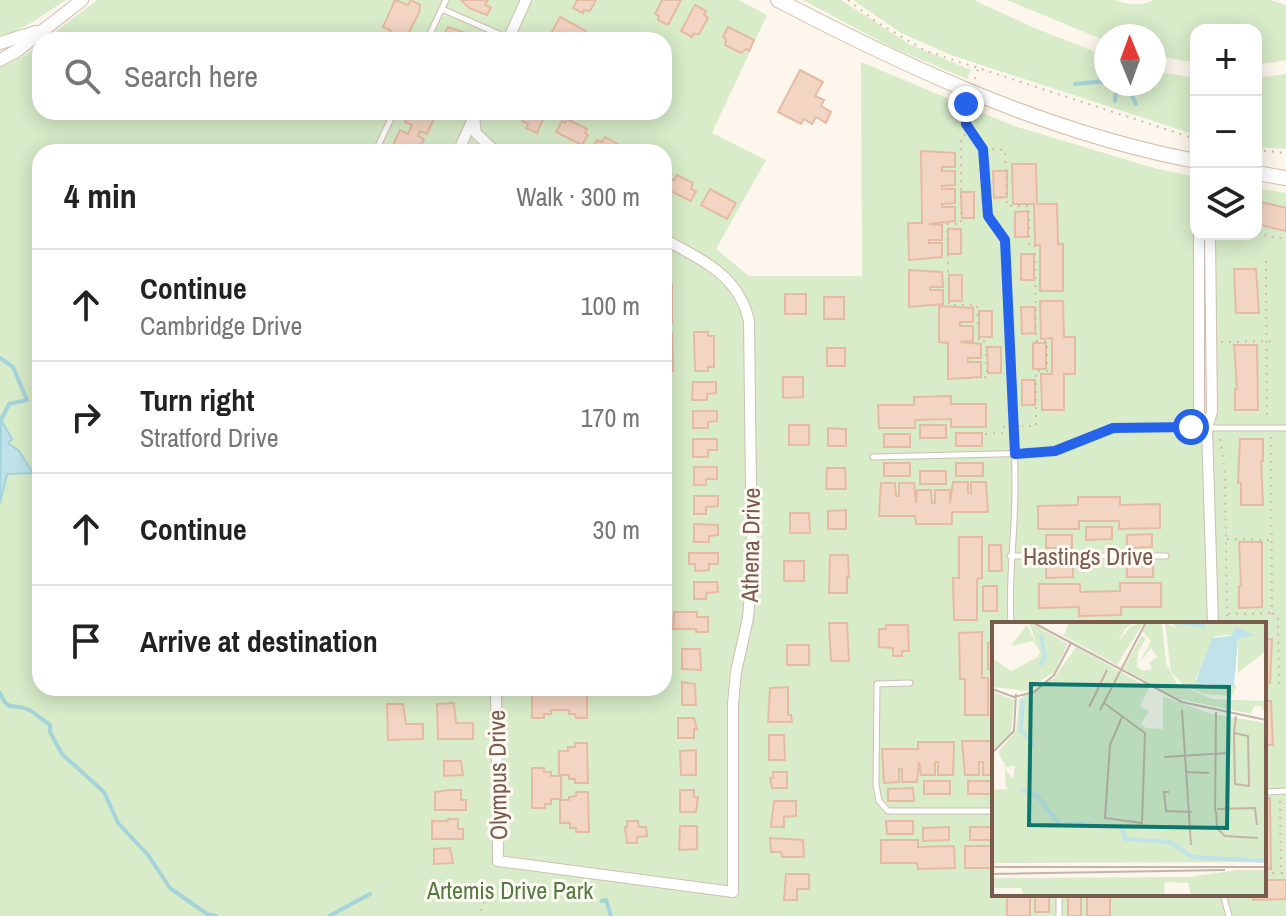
<!DOCTYPE html>
<html lang="en">
<head>
<meta charset="utf-8">
<style>
	body { margin:0; font-family:"Archivo Narrow",sans-serif; background:#f2f2f2; color:#222 }
	.controls { position:absolute; right:24px; top:24px; display:grid; overflow:hidden; border-radius:16px; box-shadow:0 4px 20px #0003 }
	.controls button { width:72px; height:72px; display:grid; place-items:center; padding:0; border:0; border-bottom:2px solid #e0e0e0; background:#fff; color:#222; font:40px sans-serif }
	.compass { position:absolute; left:1094px; top:24px; width:72px; height:72px; border-radius:50%; background:#fff; box-shadow:0 4px 20px #0003; rotate:359deg }
	.stop { position:absolute; width:24px; height:24px; margin:-18px; border:6px solid #2563eb; border-radius:50%; background:#fff }
	.stop.end { background:#2563eb; border-color:#fff; box-shadow:0 2px 8px #0008 }
	.list { margin:0; padding:0; list-style:none }
	h2 { display:flex; justify-content:space-between; align-items:center; height:104px; margin:0; padding:0 32px; font-size:34px }
	h2 small { font-size:26px; font-weight:400; color:#767676 }
	.list li { display:grid; grid-template-columns:52px 1fr auto; gap:24px; align-items:center; box-sizing:border-box; height:112px; padding:0 32px; border-top:2px solid #e0e0e0 }
	.list b { display:block; font-size:30px; white-space:nowrap }
	.list p { margin:0; font-size:26px; white-space:nowrap; color:#767676 }
	.list em { font-size:26px; font-style:normal; color:#767676 }
	.icon { flex:none; width:44px; height:44px; fill:none; stroke:currentColor; stroke-width:2; stroke-linecap:round; stroke-linejoin:round }
	.map { position:relative; flex:none; width:1286px; height:916px; overflow:hidden }
	.search { position:absolute; background:#fff; box-shadow:0 4px 20px #0003; left:32px; top:32px; width:640px; height:88px; display:flex; align-items:center; gap:20px; box-sizing:border-box; padding:0 28px; border-radius:24px; color:#767676; font-size:30px }
	.panel { position:absolute; background:#fff; box-shadow:0 4px 20px #0003; left:32px; top:144px; width:640px; height:552px; border-radius:24px }
	.map>svg:first-child { display:block }
	.green { fill:#d8ecc9; fill-rule:evenodd }
	.water { fill:#bfe3e8; stroke:#a5d3da; stroke-width:2 }
	.lines { fill:none; stroke-linecap:round; stroke-linejoin:round }
	.stream { stroke:#a5d3da; stroke-width:4 }
	.building { fill:#f3d5c3; stroke:#e6bba3; stroke-width:2 }
	.service-casing { stroke:#d1beb0; stroke-width:7 }
	.minor-casing { stroke:#d1beb0; stroke-width:12 }
	.tertiary-casing { stroke:#d1beb0; stroke-width:14 }
	.secondary-casing { stroke:#d6c0b0; stroke-width:16 }
	.path { stroke:#d9b8a5; stroke-width:2; stroke-dasharray:2 6; stroke-linecap:butt }
	.service { stroke:#fff; stroke-width:5 }
	.minor { stroke:#fff; stroke-width:10 }
	.tertiary { stroke:#fff; stroke-width:12 }
	.secondary { stroke:#fff; stroke-width:14 }
	.route { stroke:#2563eb; stroke-width:10 }
	.labels { text-anchor:middle; dominant-baseline:central; stroke-width:6; stroke-linejoin:round; paint-order:stroke }
	.street-label { font-size:24px; fill:#7a5c4d; stroke:#fffaf3 }
	.park-label { font-size:24px; fill:#537a41; stroke:#fffaf3 }
	.inset-river { fill:none; stroke:#bfe3e8; stroke-width:4 }
	.inset-road { fill:none; stroke:#c5b3a7; stroke-width:2 }
	.view { fill:#0f766e; fill-opacity:0.15; stroke:#0f766e; stroke-width:4 }
	.inset-edge { fill:none; stroke:#7a5c4d; stroke-width:4 }
</style>
</head>
<body>
<div class="map">
<svg width="1286" height="916" viewBox="0 0 1286 916">
	<rect width="100%" height="100%" fill="#fdf6ec"/>
	<g class="green">
		<path d="M0,0H66L31,23L0,39Z"/>
		<path d="M97,0H739L767,15L712,133L766,160L716,249L749,276H862L861,62L1014,126L1154,168L1196,177V234H1256V188L1286,193V916H0V67L25,55L40,44V112H664V40H45ZM40,152H664V688H40ZM994,624H1264V894H994Z"/>
		<path d="M803,0H841L911,45L971,70L967,79L891,47Z"/>
		<path d="M853,0H974L1032,27L1106,56V84H1154V71L1196,78V135L951,55L901,33Z"/>
		<path d="M1007,0H1114C1127,5 1142,6 1154,0H1270L1286,5V60L1256,65V30H1196V63L1154,55V36H1106V41Z"/>
		<path d="M1286,74V149L1256,147V78Z"/>
	</g>
	<path class="water" d="M1,420L12,439L8,443L19,451L33,473L7,474L0,503Z"/>
	<g class="lines">
		<g class="stream">
			<path d="M1075,84L1106,81"/>
			<path d="M1116,84L1131,94L1136,104"/>
			<path d="M1115,101L1117,84"/>
			<path d="M0,358L13,367L27,400L9,404L1,420"/>
			<path d="M0,693C9,713 11,703 27,709C35,712 42,720 50,725V732L62,754L104,792L118,823L148,855L170,888L207,914L216,916"/>
			<path d="M602,901L606,900L611,916"/>
			<path d="M329,916L370,894"/>
		</g>
	</g>
	<g class="building">
		<path d="M395,0L408,5L411,0L420,5L419,13L405,40H385L391,31L383,27Z"/>
		<path d="M461,0H488L485,5L491,7L487,15L469,8Z"/>
		<path d="M577,0H596L590,11L584,10L583,13L573,8Z"/>
		<path d="M662,0H681L668,25L658,20L659,16L655,14Z"/>
		<path d="M695,5L706,11L704,14L708,18L699,34H693L692,37L681,31Z"/>
		<path d="M560,17L586,31L581,40H554L549,37Z"/>
		<path d="M448,27L472,35L470,40H442Z"/>
		<path d="M728,27L754,40L749,51L746,49L741,53L725,45L726,39L723,37Z"/>
		<path d="M800,70L823,82L815,96L824,100L821,106L831,112L826,123L816,117L812,124L804,119L801,124L778,112Z"/>
		<path d="M409,112H437L427,134L420,131L418,136L424,139L418,152H390L400,130L408,134L412,125L405,122Z"/>
		<path d="M515,112H546L537,133L526,128L528,124L522,121L524,117Z"/>
		<path d="M567,119L587,129L585,133L588,135L582,145L556,132L562,121L565,123Z"/>
		<path d="M605,137L621,146L620,152L592,150L597,140L602,142Z"/>
		<path d="M921,151L955,153V167H942V171H955V185L942,186V189H955V203L942,204V207H955V221L929,224L942,225V240H929V243H942V257L909,260L908,223H922Z"/>
		<path d="M1012,164H1036L1037,204H1057L1058,244H1063V291H1040V245H1035L1034,204H1013Z"/>
		<path d="M993,171H1007V197L994,198Z"/>
		<path d="M677,175L693,183L691,189L696,191L691,201L664,188L669,178L674,180Z"/>
		<path d="M710,189L736,203L727,219L701,205Z"/>
		<path d="M961,192H974V218H962Z"/>
		<path d="M1257,201L1286,208V231L1256,224Z"/>
		<path d="M1028,211V237H1015V212Z"/>
		<rect x="948" y="229" width="13" height="25"/>
		<rect x="1021" y="254" width="13" height="26"/>
		<path d="M1234,269H1256L1259,313H1236Z"/>
		<path d="M909,270L942,272L943,287H930V290H943V304L909,307Z"/>
		<rect x="949" y="275" width="13" height="26"/>
		<rect x="664" y="284" width="8" height="39"/>
		<rect x="785" y="294" width="21" height="20"/>
		<rect x="824" y="297" width="20" height="22"/>
		<path d="M1040,301H1063L1064,337H1075V374H1064V410H1042L1041,374H1052V338L1041,339Z"/>
		<path d="M939,306L973,308V322H960V326H973V341L960,342L981,344V358H968V362H981V377L948,379V343L939,342Z"/>
		<path d="M1021,307H1035V333L1022,334Z"/>
		<rect x="979" y="311" width="13" height="26"/>
		<path d="M694,332H708V336H714V367H708V371H695Z"/>
		<path d="M664,333H672L673,371H664Z"/>
		<rect x="1033" y="343" width="13" height="26"/>
		<path d="M1234,345H1257L1258,410H1235V389H1237Z"/>
		<path d="M987,347H1001V373H988Z"/>
		<rect x="827" y="348" width="18" height="18"/>
		<path d="M783,377H803V397L783,398Z"/>
		<rect x="1022" y="380" width="13" height="25"/>
		<path d="M693,382H716V393L707,394V400H692Z"/>
		<path d="M951,396V404H986V427H951V419L915,420V428H879L878,405H914V397Z"/>
		<path d="M693,411H717V421L708,422V428H693Z"/>
		<rect x="789" y="425" width="20" height="20"/>
		<rect x="920" y="425" width="26" height="13"/>
		<path d="M828,428L846,429V446H828Z"/>
		<rect x="956" y="433" width="26" height="13"/>
		<rect x="884" y="434" width="26" height="13"/>
		<path d="M693,439H717V450H708V457H693Z"/>
		<path d="M1240,439H1263V461H1261L1263,505H1241V483H1238Z"/>
		<rect x="884" y="463" width="26" height="13"/>
		<rect x="956" y="463" width="27" height="13"/>
		<path d="M694,467H717V479H706V485H694Z"/>
		<path d="M827,468H845L846,489H826Z"/>
		<rect x="920" y="471" width="26" height="13"/>
		<path d="M953,482H968V493H971V482H986L988,512H952V524H916L915,516H879L881,483H895L896,496H899V483H914L916,503L917,490H931L932,503H935V490H950V503Z"/>
		<path d="M694,496H718V506L706,507V514H694Z"/>
		<path d="M1078,497H1120V505L1160,504V528L1119,529V521H1079V529H1038V506L1078,505Z"/>
		<path d="M846,510V529H828V511Z"/>
		<path d="M790,513H809L810,533H790Z"/>
		<path d="M694,524L718,525V535L709,536V542H694Z"/>
		<path d="M1086,527H1112V539L1086,540Z"/>
		<path d="M1152,534V547L1127,548V535Z"/>
		<rect x="1046" y="535" width="26" height="13"/>
		<path d="M959,537H982V578L977,579V620H954L953,578H959Z"/>
		<path d="M1239,542H1262V607L1239,608V586H1241Z"/>
		<path d="M989,545H1001L1002,571H989Z"/>
		<path d="M689,553H718V564H709V570L695,571V564H689Z"/>
		<path d="M830,555H848L849,577H847V593H829Z"/>
		<rect x="784" y="561" width="20" height="20"/>
		<rect x="1127" y="564" width="26" height="13"/>
		<path d="M1046,565H1073V577L1046,578Z"/>
		<path d="M694,582H717L718,592L706,593V599H694Z"/>
		<path d="M1120,583H1161V607H1121V615L1079,616V607L1039,608V584H1080V592L1120,591Z"/>
		<rect x="983" y="586" width="14" height="25"/>
		<path d="M674,612H697V617H708V632H696V629H673Z"/>
		<path d="M829,623H847L849,661H831Z"/>
		<path d="M886,625H908L909,651H902V656H893V648L879,647V629H886Z"/>
		<path d="M982,632V678H988V715H965V679H960L959,633Z"/>
		<path d="M1272,639L1270,683H1264V640Z"/>
		<rect x="988" y="643" width="6" height="26"/>
		<rect x="787" y="645" width="22" height="20"/>
		<path d="M682,649H700L701,670L682,669Z"/>
		<path d="M682,682L695,684L696,705H682Z"/>
		<path d="M788,687V715H791L792,722H768L770,688Z"/>
		<path d="M532,688H587V718H576L575,714H569V710H551V714H544V718H532Z"/>
		<path d="M1264,701H1271L1273,745H1264Z"/>
		<path d="M454,703L456,723H473V739H438L437,704Z"/>
		<path d="M387,704H403L406,724H423V739L388,740Z"/>
		<path d="M678,718H694L697,729H694V738H678Z"/>
		<path d="M769,735H784L785,760H769Z"/>
		<path d="M962,741H994V775H983V762H979V775H965Z"/>
		<path d="M918,742H954L953,775H938V762H935V775H921L919,762L917,782H902V769H899V782L884,783L882,749H918Z"/>
		<path d="M575,743H587L588,783H575V779H569V775H559V751H568V747H575Z"/>
		<path d="M696,750V775H681L680,751Z"/>
		<path d="M444,761H461L463,775L444,776Z"/>
		<path d="M532,768H544V772H551V776H561V799H551V804H545V808H532Z"/>
		<path d="M773,772H787V788H772L770,778H773Z"/>
		<rect x="924" y="781" width="26" height="13"/>
		<rect x="968" y="781" width="26" height="13"/>
		<path d="M913,788L914,801H888V789Z"/>
		<path d="M450,790H461V800H466V810H435V792Z"/>
		<path d="M680,790H694V797H698L696,812H680Z"/>
		<path d="M576,792H588L589,832H576V828H570V823H560V800H569V797L576,796Z"/>
		<path d="M1264,798H1270L1271,869H1264Z"/>
		<path d="M774,801H796V816L784,817V827H771Z"/>
		<path d="M448,819H458V829H463V839H432V821H448Z"/>
		<path d="M627,821H638L639,827H646L647,836L637,837V843H627L625,827H627Z"/>
		<path d="M886,821H913V834H887Z"/>
		<path d="M680,826H697V849L679,850Z"/>
		<path d="M949,827V840L923,841V828Z"/>
		<rect x="970" y="827" width="24" height="13"/>
		<path d="M770,838L803,840L804,857H782L781,852H771Z"/>
		<path d="M881,840H918V847L954,846L955,868L918,869L917,863H881Z"/>
		<rect x="965" y="846" width="29" height="22"/>
		<path d="M450,848L453,863L434,864V849Z"/>
		<path d="M786,874H809V889H797V900H784Z"/>
		<path d="M1264,880H1286V899L1253,900V894H1264Z"/>
		<rect x="1007" y="894" width="23" height="22"/>
		<rect x="1035" y="894" width="14" height="18"/>
		<rect x="1068" y="894" width="13" height="22"/>
		<rect x="1087" y="894" width="23" height="22"/>
	</g>
	<g class="lines">
		<g class="service-casing">
			<g id="service">
				<path d="M442,9L508,38"/>
				<path d="M427,40L446,0"/>
				<path d="M378,146L394,112"/>
				<path d="M983,149L988,216L1005,240C1010,323 1015,407 1015,490C1015,535 1008,579 1011,624"/>
				<path d="M873,457L1044,453L1113,428H1286"/>
				<path d="M1010,556H1166"/>
				<path d="M910,683L877,684L876,785L879,801L888,811H994"/>
				<path d="M1264,792L1286,791"/>
				<path d="M1059,894V916"/>
				<path d="M1223,894L1229,916"/>
			</g>
		</g>
		<g class="minor-casing">
			<g id="minor">
				<path d="M508,40L526,0"/>
				<path d="M474,116L476,133L496,152"/>
				<path d="M458,152L472,121"/>
				<path d="M1199,234V413L1207,428"/>
				<path d="M1210,234L1212,412L1207,428L1213,624"/>
				<path d="M496,688L498,861L733,892V704L736,672L748,618L752,571L749,321C739,275 702,260 664,239"/>
			</g>
		</g>
		<g class="tertiary-casing">
			<g id="tertiary">
				<path d="M0,43L36,32"/>
				<path d="M0,60L18,50L82,0"/>
			</g>
		</g>
		<g class="secondary-casing">
			<g id="secondary">
				<path d="M778,0C910,69 1049,133 1196,161"/>
				<path d="M1256,173L1286,178"/>
			</g>
		</g>
		<g class="path">
			<path d="M848,0L875,21L926,51L1196,139"/>
			<path d="M975,79L978,69"/>
			<path d="M966,104V124L978,142"/>
			<path d="M992,149L1005,150L1007,206H1029V246H1035L1036,341H1047V371H1036V426H1022"/>
			<path d="M1256,150L1286,153"/>
			<path d="M1256,234L1286,239"/>
			<path d="M1266,261L1267,419"/>
			<path d="M1221,342L1276,341"/>
			<path d="M968,378L987,377L986,341L979,342L977,305H949L947,224H961V138L969,131"/>
			<path d="M985,434L1004,433V426"/>
			<path d="M1271,437L1272,613L1278,617L1279,684"/>
			<path d="M1220,439L1225,472L1227,624"/>
			<path d="M1227,539L1272,540"/>
			<path d="M1228,614L1272,613"/>
			<path d="M1280,801L1281,873H1286"/>
			<path d="M1264,873H1280"/>
			<path d="M481,911L491,883"/>
		</g>
		<use href="#service" class="service"/>
		<use href="#minor" class="minor"/>
		<use href="#tertiary" class="tertiary"/>
		<use href="#secondary" class="secondary"/>
	</g>
	<g class="lines">
		<path class="route" d="M966,104V124L983,149L988,216L1005,240L1015,454L1055,451L1113,428L1191,427"/>
	</g>
	<g class="labels">
		<g class="street-label">
			<text transform="translate(750 545) rotate(-89)">Athena Drive</text>
			<text x="1088" y="556">Hastings Drive</text>
			<text transform="translate(497 775) rotate(-91)">Olympus Drive</text>
		</g>
		<g class="park-label">
			<text x="510" y="890">Artemis Drive Park</text>
		</g>
	</g>
	<g transform="translate(992 622)">
		<rect width="274" height="274" fill="#fdf6ec"/>
		<path d="M37,0L76,22L62,50L34,69L0,65V36L19,49L46,35L48,29L41,19L19,24L35,3L45,23ZM47,0L72,13L77,0H142L133,7L126,20L139,4L152,0L125,43ZM155,0H170L174,41L185,62L220,77L274,79V92L269,84H262L259,92L188,77L131,47L150,13L154,17L146,29L145,44L151,49L160,47L157,41L165,35L159,26L147,41L159,19L150,9ZM173,0L183,6L180,0H274V29L246,51V17L262,11L222,14L203,58L216,65L245,63L240,74L212,72L191,63L179,50ZM84,25L157,66L148,84L157,89L149,102L154,106L171,107V74L216,91L274,101V240L0,241V168L22,166H14L13,147L21,157L23,144L14,145L6,130L24,109L27,77L62,56ZM0,69L22,78L19,111L2,127ZM246,248H274V274H199L196,261L173,260L172,274H32L29,266H0V256L196,255Z" fill="#d8ecc9"/>
		<path d="M244,5L263,13L246,17L242,64L203,61L220,16L239,14Z" fill="#bfe3e8"/>
		<path class="inset-river" d="M184,0L213,4M48,43L53,36L49,13M31,77L29,109L40,119L38,127M29,167L45,174L68,203L94,201M129,202L133,217L178,220L200,235L274,239"/>
		<path class="inset-road" d="M40,0L190,80L274,98M0,67L22,75L42,70L62,53L79,21M112,81L153,111L150,201L113,196L118,123L130,95M97,85L115,48M108,88L154,0M190,88L199,223M242,111L256,114L257,164L243,162L242,111L244,94M0,131L22,109L24,72M172,135L236,131M193,150L217,151M177,170H172L174,189L200,190M225,187L263,186L265,203M224,189L225,206L233,214L266,216M223,190L224,90M0,245H274M0,252L233,248"/>
		<path class="view" d="M39,62L237,65L235,206L37,203Z"/>
		<rect width="274" height="274" class="inset-edge"/>
	</g>
</svg>
<div class="controls">
<button>+</button>
<button>−</button>
<button><svg class="icon" aria-label="layers" viewBox="0 0 24 24"><path d="M12 4l9 5-9 5-9-5zM3 14l9 5 9-5"/></svg></button>
</div>
<svg class="compass" viewBox="-18 -18 36 36"><path d="M0-13l5 13h-10z" fill="#e53935"/><path d="M0 13l5-13h-10z" fill="#767676"/></svg>
<div class="stop" style="left:1191px;top:427px"></div>
<div class="stop end" style="left:966px;top:104px"></div>
<div class="search"><svg class="icon" aria-label="search" viewBox="0 0 24 24"><circle cx="10" cy="10" r="6"/><path d="M15 15l6 6"/></svg>Search here</div>
<section class="panel">
<h2>4 min<small>Walk · 300 m</small></h2>
<ul class="list">
<li><svg class="icon" aria-label="ahead" viewBox="0 0 24 24"><path d="M12 20V5M6 11l6-6 6 6"/></svg><div><b>Continue</b><p>Cambridge Drive</p></div><em>100 m</em></li>
<li><svg class="icon" aria-label="right" viewBox="0 0 24 24"><path d="M7 20v-9h11M14 6l5 5-5 5"/></svg><div><b>Turn right</b><p>Stratford Drive</p></div><em>170 m</em></li>
<li><svg class="icon" aria-label="ahead" viewBox="0 0 24 24"><path d="M12 20V5M6 11l6-6 6 6"/></svg><div><b>Continue</b></div><em>30 m</em></li>
<li><svg class="icon" aria-label="arrive" viewBox="0 0 24 24"><path d="M6 21V4h12l-3 4 3 4H6"/></svg><div><b>Arrive at destination</b></div></li>
</ul>
</section>
</div>
</body>
</html>
